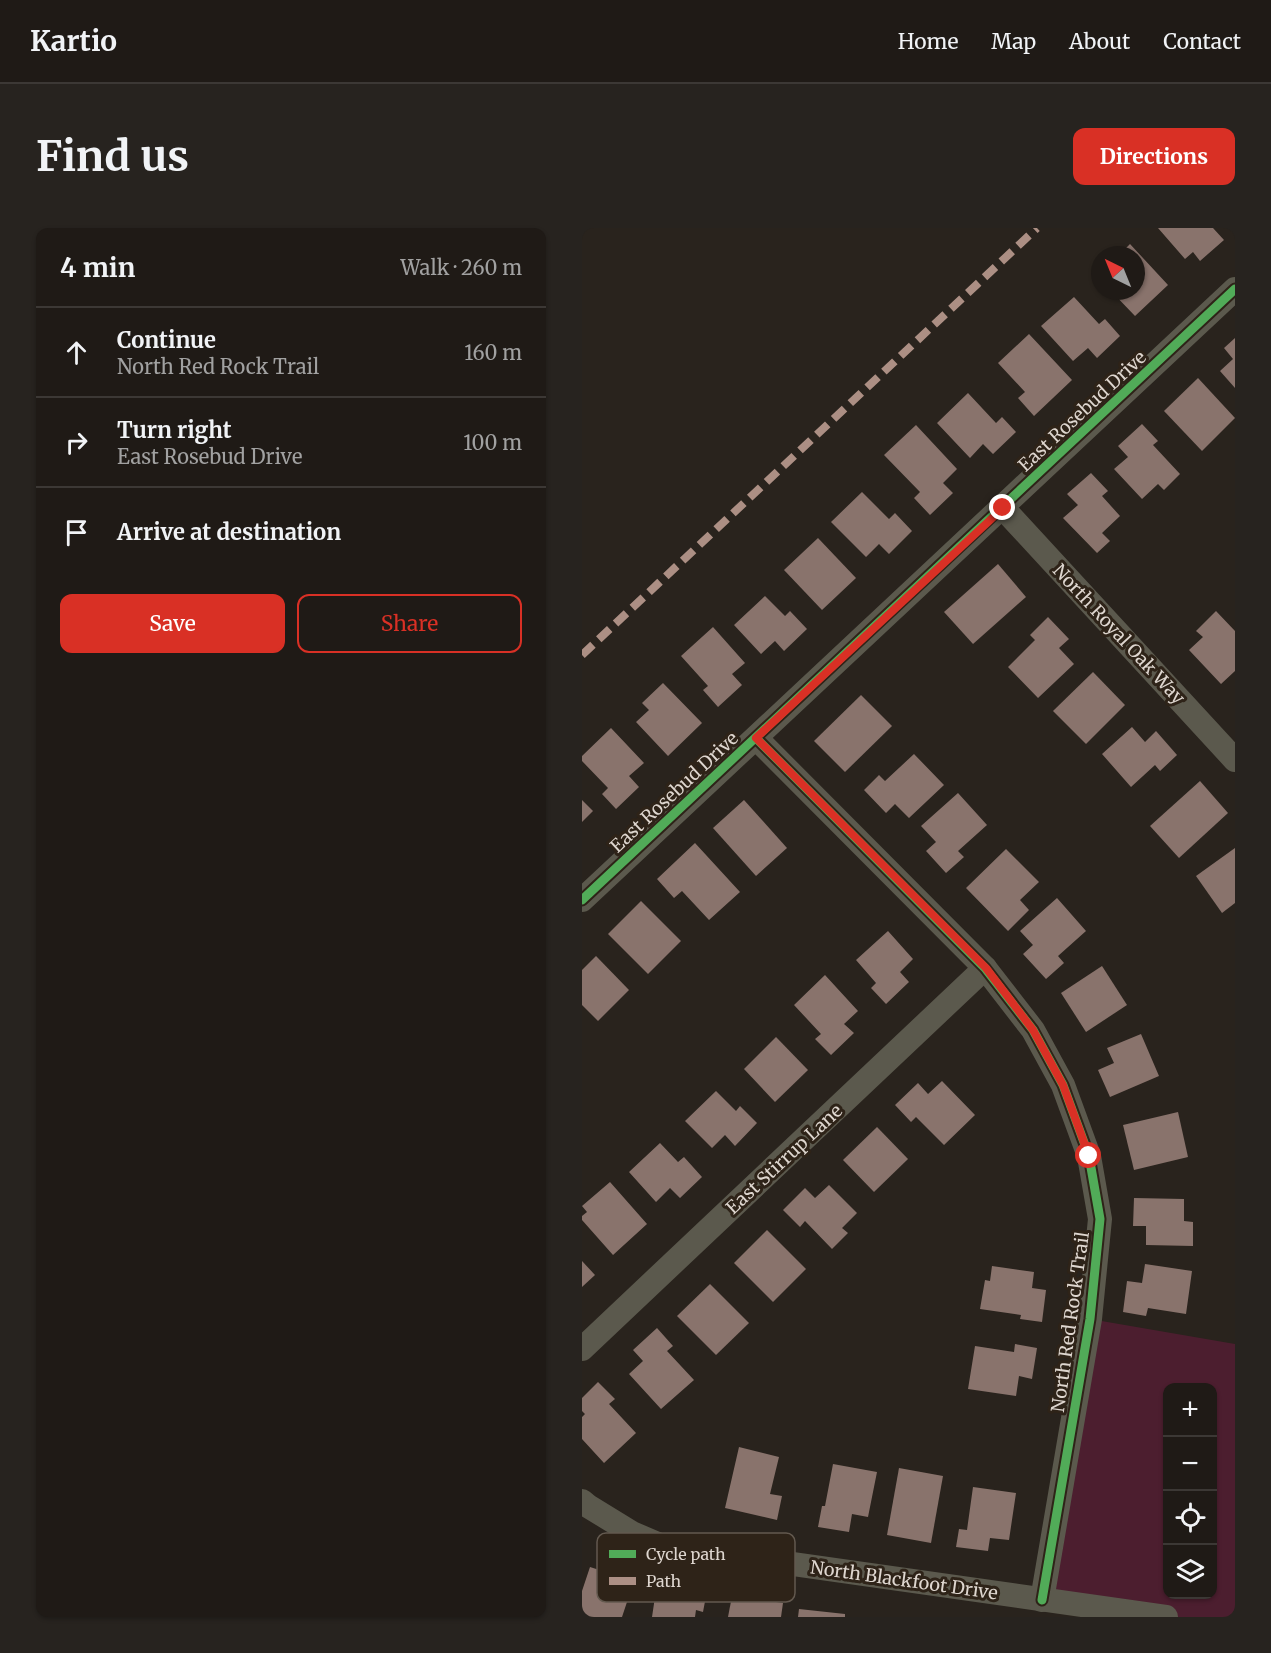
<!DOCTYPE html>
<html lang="en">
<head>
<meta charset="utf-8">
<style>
	body { margin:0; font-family:Merriweather,serif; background:#27231f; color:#f1f3f6 }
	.controls { position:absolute; right:18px; bottom:18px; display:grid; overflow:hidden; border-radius:12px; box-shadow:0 2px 4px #0004 }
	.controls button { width:54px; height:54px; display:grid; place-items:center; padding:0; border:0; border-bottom:2px solid #3c3835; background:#1f1a16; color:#f1f3f6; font:30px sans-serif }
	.compass { position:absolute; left:509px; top:18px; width:54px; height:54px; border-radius:50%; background:#1f1a16; box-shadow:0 2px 4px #0004; rotate:317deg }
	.stop { position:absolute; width:18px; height:18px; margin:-14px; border:4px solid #d93025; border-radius:50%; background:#fff }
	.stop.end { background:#d93025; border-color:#fff; box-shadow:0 2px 6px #0008 }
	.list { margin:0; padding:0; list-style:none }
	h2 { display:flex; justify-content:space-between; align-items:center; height:78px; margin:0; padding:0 24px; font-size:26px }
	h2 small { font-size:20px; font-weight:400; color:#a1a1a1 }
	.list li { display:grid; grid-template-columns:39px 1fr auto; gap:18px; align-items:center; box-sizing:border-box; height:90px; padding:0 24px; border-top:2px solid #3c3835 }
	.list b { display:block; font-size:22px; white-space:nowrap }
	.list p { margin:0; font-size:20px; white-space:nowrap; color:#a1a1a1 }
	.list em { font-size:20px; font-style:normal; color:#a1a1a1 }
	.actions { display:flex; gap:12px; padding:18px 24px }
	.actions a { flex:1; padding:14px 0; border:2px solid #d93025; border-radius:12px; text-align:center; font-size:21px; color:#d93025 }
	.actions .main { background:#d93025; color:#fff }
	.icon { flex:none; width:33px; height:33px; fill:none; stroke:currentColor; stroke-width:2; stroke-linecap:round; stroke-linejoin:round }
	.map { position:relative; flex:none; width:653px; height:1389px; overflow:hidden; border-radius:12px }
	header { display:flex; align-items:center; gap:36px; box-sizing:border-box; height:84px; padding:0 30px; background:#1f1a16; border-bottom:2px solid #3c3835 }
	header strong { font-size:28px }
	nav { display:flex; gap:33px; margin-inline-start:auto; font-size:21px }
	.intro { display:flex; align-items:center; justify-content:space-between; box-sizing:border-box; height:144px; padding:0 36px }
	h1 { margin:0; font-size:42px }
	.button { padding:15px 27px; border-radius:12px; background:#d93025; color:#fff; font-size:21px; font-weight:700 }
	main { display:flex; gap:36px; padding:0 36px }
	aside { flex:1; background:#1f1a16; border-radius:12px; box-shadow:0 2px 4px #0004 }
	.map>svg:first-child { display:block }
	.green { fill:#4c1e2f; fill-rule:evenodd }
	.building { fill:#89736c }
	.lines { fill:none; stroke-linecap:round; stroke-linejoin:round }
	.minor { stroke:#5b594d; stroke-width:24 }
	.quiet { stroke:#ac8f84; stroke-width:8; stroke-dasharray:15 8; stroke-linecap:butt }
	.cycleway-casing { stroke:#2e2318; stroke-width:13 }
	.cycleway { stroke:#51ab58; stroke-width:9 }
	.route { stroke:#d93025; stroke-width:8 }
	.labels { text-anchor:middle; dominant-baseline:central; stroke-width:6; stroke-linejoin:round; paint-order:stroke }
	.street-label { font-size:18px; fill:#ded6cf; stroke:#2e2318 }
	.key { fill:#2e2318; stroke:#63594f; stroke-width:1.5 }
	.key-label { font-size:16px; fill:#ded6cf }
</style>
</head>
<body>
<header>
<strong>Kartio</strong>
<nav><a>Home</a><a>Map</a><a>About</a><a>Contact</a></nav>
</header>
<div class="intro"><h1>Find us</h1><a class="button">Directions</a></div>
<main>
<aside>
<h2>4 min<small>Walk · 260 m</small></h2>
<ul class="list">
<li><svg class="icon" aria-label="ahead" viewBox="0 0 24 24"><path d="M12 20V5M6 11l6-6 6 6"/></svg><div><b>Continue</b><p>North Red Rock Trail</p></div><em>160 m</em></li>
<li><svg class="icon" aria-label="right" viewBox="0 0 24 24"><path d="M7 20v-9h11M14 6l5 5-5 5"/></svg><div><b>Turn right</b><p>East Rosebud Drive</p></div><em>100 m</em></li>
<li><svg class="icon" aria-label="arrive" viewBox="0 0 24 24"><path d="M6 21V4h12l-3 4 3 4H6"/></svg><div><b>Arrive at destination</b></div></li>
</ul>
<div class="actions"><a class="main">Save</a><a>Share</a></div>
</aside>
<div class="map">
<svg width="653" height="1389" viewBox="0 0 653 1389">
	<rect width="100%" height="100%" fill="#29231d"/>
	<path class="green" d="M508,1091L653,1116V1389H584L460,1372ZM586,1160H630V1366H586Z"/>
	<g class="building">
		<path d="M576,0H631L642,12L618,33L611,24L603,31Z"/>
		<path d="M548,16L586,57L553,88L529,63H554V27H537Z"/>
		<path d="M492,69L517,96L523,91L538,108L515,130L506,120L491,133L459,98Z"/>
		<path d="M447,106L490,152L452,188L436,170L443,164L416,135Z"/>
		<path d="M653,110V160L638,143L651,131L642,120Z"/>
		<path d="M616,150L653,190L620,223L582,183Z"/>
		<path d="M386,165L414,195L420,189L434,204L411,226L401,216L388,230L355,195Z"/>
		<path d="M560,196L576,213L571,217L598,246L582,262L576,256L560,271L532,241L546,229L536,218Z"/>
		<path d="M334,197L375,241L361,255L371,265L348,287L332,270L338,264L302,227Z"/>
		<path d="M509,245L526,263L520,268L538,288L520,305L528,313L515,325L481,290L496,277L485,266Z"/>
		<path d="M280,264L307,291L313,285L330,303L307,326L297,316L284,329L249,294Z"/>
		<path d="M236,310L274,350L240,382L202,342Z"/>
		<path d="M416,336L444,369L391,416L362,384Z"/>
		<path d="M183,368L203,388L208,383L225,401L202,423L193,413L179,426L152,397Z"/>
		<path d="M634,383L653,403V443L639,456L607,422L621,409L614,403Z"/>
		<path d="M466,389L487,411L477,420L492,436L456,470L426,439L453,412L448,407Z"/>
		<path d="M131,399L163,435L150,446L160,457L136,479L121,462L126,458L99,428Z"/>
		<path d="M511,444L543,477L504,516L471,483Z"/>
		<path d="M81,455L120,495L86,528L54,494L67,482L60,475Z"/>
		<path d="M279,467L310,498L263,544L232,513Z"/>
		<path d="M550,499L563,514L574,503L595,527L578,543L573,537L549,559L520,526Z"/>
		<path d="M29,500L62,535L47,548L57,559L34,581L20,566L26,560L0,533V528Z"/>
		<path d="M332,526L362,557L327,590L313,576L304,585L282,562L297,547L303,553Z"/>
		<path d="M618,553L646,585L597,630L568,598Z"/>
		<path d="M376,565L405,597L376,623L382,629L364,645L344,623L354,614L339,598Z"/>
		<path d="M0,572L11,583L0,594Z"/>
		<path d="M162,572L205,620L174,648L131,600Z"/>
		<path d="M113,615L158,664L127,692L100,663L92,670L75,651Z"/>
		<path d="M653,620V675L640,685L614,648Z"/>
		<path d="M424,621L457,654L438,672L447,682L426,703L384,660Z"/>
		<path d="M475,670L504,703L476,728L482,735L464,751L441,726L451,717L438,703Z"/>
		<path d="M59,673L99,713L66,746L26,706Z"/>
		<path d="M306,703L331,731L318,744L327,754L304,776L289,760L294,755L274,732Z"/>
		<path d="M14,728L47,762L16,793L0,777V742Z"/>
		<path d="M520,738L545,777L504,804L479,765Z"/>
		<path d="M243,747L276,783L262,796L272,805L249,827L233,811L239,806L212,777Z"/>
		<path d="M559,806L577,848L528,869L516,842L532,835L525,820Z"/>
		<path d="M194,809L226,842L193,874L162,841Z"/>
		<path d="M360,853L393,887L362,917L334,889L329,894L313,877L336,855L346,866Z"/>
		<path d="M134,863L154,883L158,878L175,895L153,918L143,907L130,920L103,893Z"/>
		<path d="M596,884L606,929L552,942L541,897Z"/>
		<path d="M295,899L326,931L292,964L261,932Z"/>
		<path d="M78,915L96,934L102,929L120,949L98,970L88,960L74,974L47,944Z"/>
		<path d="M28,954L65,996L31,1027L0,992V988L5,984L0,978Z"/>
		<path d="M247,957L275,985L260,1000L266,1005L250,1021L223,993L218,999L201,982L223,960L233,970Z"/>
		<path d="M552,970L602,971V993L611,994V1018L564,1017V998H551Z"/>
		<path d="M185,1002L224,1041L191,1074L152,1035Z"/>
		<path d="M0,1033L13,1047L0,1059Z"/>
		<path d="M563,1036L610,1043L604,1086L566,1080L564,1088L541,1084L545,1053L560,1055Z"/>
		<path d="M410,1038L452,1044L450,1060L464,1062L460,1094L438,1091L439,1087L398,1081L403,1052L408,1053Z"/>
		<path d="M128,1056L167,1095L134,1127L95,1088Z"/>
		<path d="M75,1100L91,1118L85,1123L112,1152L79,1181L47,1146L61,1133L51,1122Z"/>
		<path d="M433,1116L455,1120L450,1151L437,1148L434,1168L386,1161L393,1118L432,1124Z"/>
		<path d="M16,1154L33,1171L27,1176L54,1205L22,1235L0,1211V1189L3,1186L0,1183V1170Z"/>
		<path d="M157,1219L197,1229L188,1266L200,1268L195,1292L143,1280Z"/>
		<path d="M251,1236L295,1244L286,1289L270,1286L267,1304L236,1299L240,1278H243Z"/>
		<path d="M317,1240L361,1248L349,1315L305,1307Z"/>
		<path d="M391,1259L434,1265L427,1312L408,1310L406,1323L374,1319L377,1301L385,1302Z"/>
		<path d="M8,1339L52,1353L40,1389H0V1363Z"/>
		<path d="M94,1358L125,1363L121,1384L114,1382L113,1389H70L73,1369L91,1372Z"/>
		<path d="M150,1368L201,1375L199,1389H146Z"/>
		<path d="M217,1381L263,1386V1389H216Z"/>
	</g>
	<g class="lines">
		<g class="minor">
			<path d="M421,280L653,532"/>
			<path d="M174,510L403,740L451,802L481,857L507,928L518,991L508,1091L460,1372"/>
			<path d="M0,672L653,61"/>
			<path d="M0,1121L403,740"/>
			<path d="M0,1273L6,1278L50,1305L78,1317L584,1389"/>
		</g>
		<path class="quiet" d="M0,427L455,0"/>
		<g class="cycleway-casing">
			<g id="cycleway">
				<path d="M174,510L403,740L451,802L481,857L507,928L518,991L508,1091L460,1372"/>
				<path d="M0,672L653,61"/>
			</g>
		</g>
		<use href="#cycleway" class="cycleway"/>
	</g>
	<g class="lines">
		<path class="route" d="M421,280L174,510L404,740L451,802L481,857L507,928"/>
	</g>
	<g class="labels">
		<g class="street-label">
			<text transform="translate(500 183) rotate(-43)">East Rosebud Drive</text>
			<text transform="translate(537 406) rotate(47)">North Royal Oak Way</text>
			<text transform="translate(92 564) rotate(-43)">East Rosebud Drive</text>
			<text transform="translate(202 931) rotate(-43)">East Stirrup Lane</text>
			<text transform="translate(488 1094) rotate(-82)">North Red Rock Trail</text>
			<text transform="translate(322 1352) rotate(8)">North Blackfoot Drive</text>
		</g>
	</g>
	<rect x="15" y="1305" width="198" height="69" rx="9" class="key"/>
	<rect x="27" y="1322" width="27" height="8" fill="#51ab58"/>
	<rect x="27" y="1349" width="27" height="8" fill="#ac8f84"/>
	<g class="key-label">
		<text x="64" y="1332">Cycle path</text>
		<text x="64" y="1359">Path</text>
	</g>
</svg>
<div class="controls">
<button>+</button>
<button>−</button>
<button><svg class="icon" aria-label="locate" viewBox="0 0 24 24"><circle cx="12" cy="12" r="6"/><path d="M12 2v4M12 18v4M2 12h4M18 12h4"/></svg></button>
<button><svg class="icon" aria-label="layers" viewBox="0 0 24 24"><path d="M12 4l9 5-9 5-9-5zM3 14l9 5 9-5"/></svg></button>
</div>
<svg class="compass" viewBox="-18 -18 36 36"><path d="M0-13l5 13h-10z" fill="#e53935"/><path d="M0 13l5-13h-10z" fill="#a1a1a1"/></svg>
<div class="stop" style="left:507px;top:928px"></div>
<div class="stop end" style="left:421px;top:280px"></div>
</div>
</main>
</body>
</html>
